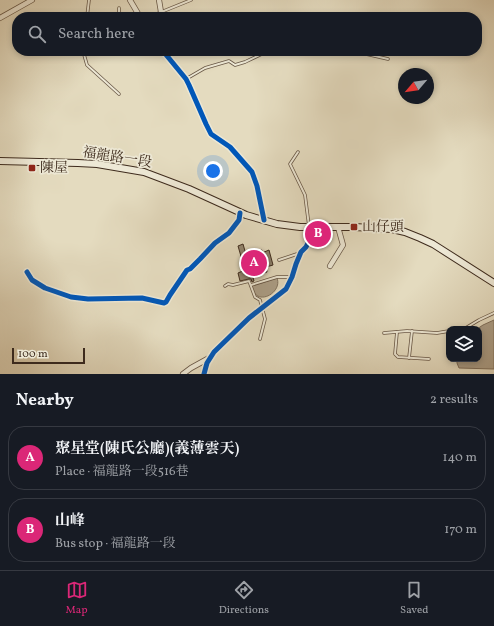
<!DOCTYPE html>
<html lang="en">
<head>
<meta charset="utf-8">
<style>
	body { margin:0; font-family:Vollkorn,"Noto Serif TC",serif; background:#242831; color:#f1f3f6 }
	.controls { position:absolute; right:12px; bottom:12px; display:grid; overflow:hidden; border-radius:8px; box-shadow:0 2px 6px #0003 }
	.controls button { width:36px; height:36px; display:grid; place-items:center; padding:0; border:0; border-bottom:1px solid #363941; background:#171b24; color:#f1f3f6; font:20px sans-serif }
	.compass { position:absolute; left:398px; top:68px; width:36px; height:36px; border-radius:50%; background:#171b24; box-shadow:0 2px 6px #0003; rotate:241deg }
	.scale { position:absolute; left:12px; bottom:10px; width:73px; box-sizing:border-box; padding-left:4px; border:2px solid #3e2b1d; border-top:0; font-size:11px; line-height:14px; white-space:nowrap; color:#3e2b1d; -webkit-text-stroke:3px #ede8d5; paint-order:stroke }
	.you { position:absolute; left:213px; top:171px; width:14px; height:14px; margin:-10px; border:3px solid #fff; border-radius:50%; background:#1a73e8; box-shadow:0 0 0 6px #1a73e833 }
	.badge { display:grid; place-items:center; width:26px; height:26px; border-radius:50%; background:#db2777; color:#fff; font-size:13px; font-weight:700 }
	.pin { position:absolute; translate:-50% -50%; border:2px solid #fff; box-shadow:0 1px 4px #0006 }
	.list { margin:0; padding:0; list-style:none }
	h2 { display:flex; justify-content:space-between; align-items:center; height:52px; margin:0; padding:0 16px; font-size:17px }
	h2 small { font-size:13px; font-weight:400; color:#9ea1a6 }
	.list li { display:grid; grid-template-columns:26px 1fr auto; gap:12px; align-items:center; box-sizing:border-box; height:64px; margin:0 8px 8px; padding:0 8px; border:1px solid #363941; border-radius:16px }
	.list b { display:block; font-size:15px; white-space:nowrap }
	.list p { margin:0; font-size:13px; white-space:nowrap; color:#9ea1a6 }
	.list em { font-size:13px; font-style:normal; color:#9ea1a6 }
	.icon { flex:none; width:22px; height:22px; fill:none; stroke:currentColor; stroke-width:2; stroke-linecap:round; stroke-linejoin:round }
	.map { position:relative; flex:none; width:494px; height:374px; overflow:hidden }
	.search { position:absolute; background:#171b24; box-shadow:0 2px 6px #0003; left:12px; right:12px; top:12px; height:44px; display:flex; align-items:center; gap:10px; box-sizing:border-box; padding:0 14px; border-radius:16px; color:#9ea1a6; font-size:15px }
	.sheet { height:196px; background:#171b24 }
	nav { display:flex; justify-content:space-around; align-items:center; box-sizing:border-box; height:56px; border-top:1px solid #363941; background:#171b24; font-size:11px; color:#9ea1a6 }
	nav a { display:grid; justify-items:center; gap:2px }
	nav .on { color:#db2777 }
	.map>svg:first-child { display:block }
	.water { fill:#ac9f88; stroke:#80715d }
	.building { fill:#948771; stroke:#3e2b1d }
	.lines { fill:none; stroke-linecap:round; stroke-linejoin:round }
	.service-casing { stroke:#685746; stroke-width:3.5 }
	.minor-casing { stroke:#685746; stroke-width:6 }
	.secondary-casing { stroke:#3e2b1d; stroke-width:8 }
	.service { stroke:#ede8d5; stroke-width:2 }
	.minor { stroke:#ede8d5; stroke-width:4.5 }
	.secondary { stroke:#ede8d5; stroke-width:6 }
	.cycleway-casing { stroke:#ede8d5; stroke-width:8 }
	.cycleway { stroke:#0057b8; stroke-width:5 }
	.poi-dot { fill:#8f2418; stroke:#ede8d5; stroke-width:1.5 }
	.labels { text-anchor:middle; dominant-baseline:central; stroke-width:3.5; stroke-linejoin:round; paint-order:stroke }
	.street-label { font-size:14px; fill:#3e2b1d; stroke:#ede8d5 }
	.poi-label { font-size:14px; fill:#3e2b1d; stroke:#ede8d5; text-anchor:start }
</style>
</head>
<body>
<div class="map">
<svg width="494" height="374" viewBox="0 0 494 374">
	<rect width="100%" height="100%" fill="#e4dbbf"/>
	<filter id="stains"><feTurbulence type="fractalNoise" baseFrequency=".005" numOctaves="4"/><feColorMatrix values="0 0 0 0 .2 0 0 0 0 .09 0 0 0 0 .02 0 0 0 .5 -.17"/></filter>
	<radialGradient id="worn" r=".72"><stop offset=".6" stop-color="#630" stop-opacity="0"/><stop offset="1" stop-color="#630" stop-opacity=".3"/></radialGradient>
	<g class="water">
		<path d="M277,278C283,293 255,308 252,286Z"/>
		<path d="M494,320V369L459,368L457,363V359H479V329H477L483,325Z"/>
	</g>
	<path class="building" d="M243,244L247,258L257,254L256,252L262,250V253L269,250L273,265L266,267L267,272L262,274L260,267L251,270L254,281L252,282L251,279H249L240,281L238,273L245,270L238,246Z"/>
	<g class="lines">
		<g class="service-casing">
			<g id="service">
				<path d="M119,8V17"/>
				<path d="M87,17L89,0"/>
				<path d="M149,17L191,0"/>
				<path d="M83,51L87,65L119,94"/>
				<path d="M353,51L388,59"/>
				<path d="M186,79L205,68L229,61L235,65L245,62L268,51"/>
				<path d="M298,152L290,164L305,195L309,226"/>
				<path d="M279,260L300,253"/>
				<path d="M251,285L277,277H291"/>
				<path d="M225,286L228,284L233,285L249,281L255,297L260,300L265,319L260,339"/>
				<path d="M464,329L479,320L494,313"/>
				<path d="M397,332L395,354L398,357L429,359"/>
				<path d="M384,333L407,331L437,333L449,331"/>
				<path d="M409,358L412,331"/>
			</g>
		</g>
		<g class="minor-casing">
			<g id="minor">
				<path d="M130,0L140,17"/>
				<path d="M159,0L161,12"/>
				<path d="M0,18L32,0"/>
				<path d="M163,51L186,79L189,85L206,124L211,134L230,147L252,172L257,186L264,220"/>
				<path d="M330,266L343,245L338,227"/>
				<path d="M27,272L32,280L45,288L71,297L88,299L142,298L164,303L166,302L170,295L187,270L190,269L200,259L215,243L229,233L239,220L240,213"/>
				<path d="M183,374L191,368L211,357"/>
				<path d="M204,374L207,363L214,352L249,318L286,289L292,277L296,264L301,252L306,247L310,239L309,227"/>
			</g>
		</g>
		<g class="secondary-casing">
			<path id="secondary" d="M0,161L78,163L97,164L144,172L189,189L246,215L277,224L300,227H354L392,229L405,232L420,238L433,244L494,283"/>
		</g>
		<use href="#service" class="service"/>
		<use href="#minor" class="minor"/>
		<use href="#secondary" class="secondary"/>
		<g class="cycleway-casing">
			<g id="cycleway">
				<path d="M163,51L186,79L189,85L206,124L211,134L230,147L252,172L257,186L264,220"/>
				<path d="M27,272L32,280L45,288L71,297L88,299L142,298L164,303L166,302L170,295L187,270L190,269L200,259L215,243L229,233L239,220L240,213"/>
				<path d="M204,374L207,363L214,352L249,318L286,289L292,277L296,264L301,252L306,247L310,239L309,227"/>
			</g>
		</g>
		<use href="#cycleway" class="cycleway"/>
	</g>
	<g class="poi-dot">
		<rect x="28" y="164" width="8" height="8" rx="2"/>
		<rect x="350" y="223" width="8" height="8" rx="2"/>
	</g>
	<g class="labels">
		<g class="street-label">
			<text transform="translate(117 158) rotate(9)">福龍路一段</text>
		</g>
		<g class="poi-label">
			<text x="40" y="168">陳屋</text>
			<text x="362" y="227">山仔頭</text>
		</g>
	</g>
	<rect width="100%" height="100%" filter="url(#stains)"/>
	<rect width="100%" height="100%" fill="url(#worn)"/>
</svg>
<div class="controls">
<button><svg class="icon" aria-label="layers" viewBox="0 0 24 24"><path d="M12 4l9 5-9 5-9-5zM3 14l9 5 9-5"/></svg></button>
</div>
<svg class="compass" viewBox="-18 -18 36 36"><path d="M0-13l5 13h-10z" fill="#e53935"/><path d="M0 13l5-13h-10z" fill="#9ea1a6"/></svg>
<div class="scale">100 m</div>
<div class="you"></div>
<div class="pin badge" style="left:254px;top:263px">A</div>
<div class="pin badge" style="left:318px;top:234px">B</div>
<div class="search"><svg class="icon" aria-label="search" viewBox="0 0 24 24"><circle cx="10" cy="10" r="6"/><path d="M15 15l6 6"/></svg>Search here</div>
</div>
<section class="sheet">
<h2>Nearby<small>2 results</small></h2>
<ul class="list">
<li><span class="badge">A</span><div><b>聚星堂(陳氏公廳)(義薄雲天)</b><p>Place · 福龍路一段516巷</p></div><em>140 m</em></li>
<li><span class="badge">B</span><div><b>山峰</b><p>Bus stop · 福龍路一段</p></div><em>170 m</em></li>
</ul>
</section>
<nav>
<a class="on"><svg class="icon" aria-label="map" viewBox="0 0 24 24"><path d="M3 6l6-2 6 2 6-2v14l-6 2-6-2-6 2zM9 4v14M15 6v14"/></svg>Map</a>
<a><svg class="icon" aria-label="directions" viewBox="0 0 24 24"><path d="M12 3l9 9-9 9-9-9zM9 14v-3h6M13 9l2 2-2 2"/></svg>Directions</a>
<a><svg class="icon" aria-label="saved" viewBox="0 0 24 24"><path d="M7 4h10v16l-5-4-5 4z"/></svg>Saved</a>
</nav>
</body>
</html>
